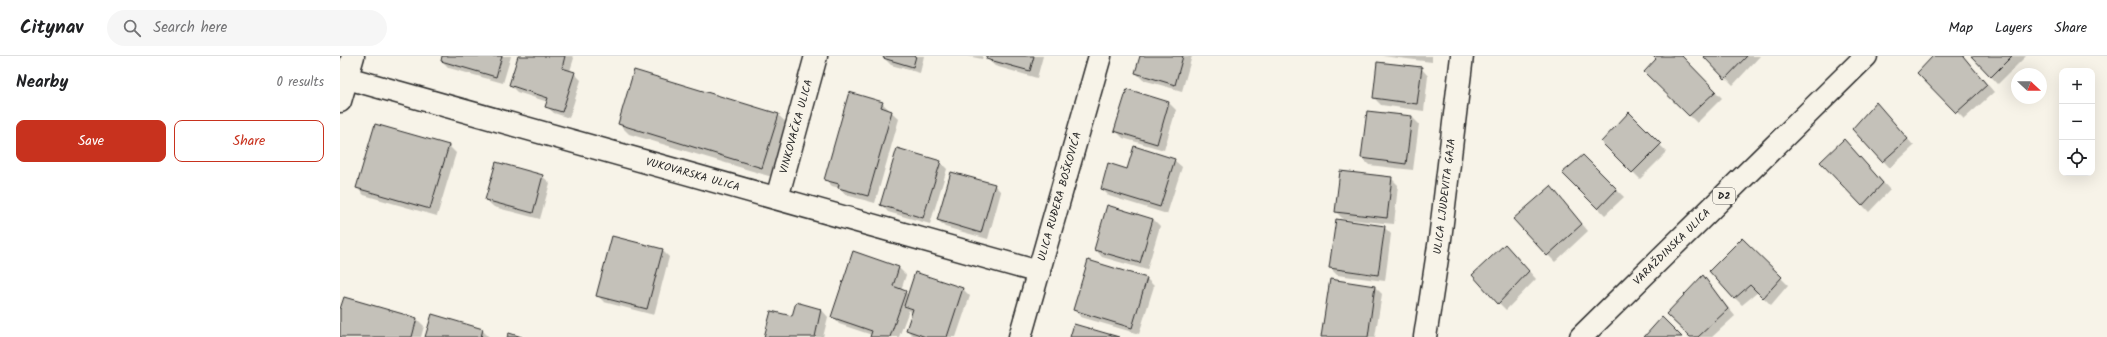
<!DOCTYPE html>
<html lang="en">
<head>
<meta charset="utf-8">
<style>
	body { margin:0; font-family:Kalam,sans-serif; background:#f6f6f6; color:#202124 }
	.controls { position:absolute; right:12px; top:12px; display:grid; overflow:hidden; border-radius:8px; box-shadow:0 4px 16px #0002 }
	.controls button { width:36px; height:36px; display:grid; place-items:center; padding:0; border:0; border-bottom:1px solid #e0e0e0; background:#fff; color:#202124; font:20px sans-serif }
	.compass { position:absolute; left:1671px; top:12px; width:36px; height:36px; border-radius:50%; background:#fff; box-shadow:0 4px 16px #0002; rotate:112deg }
	.list { margin:0; padding:0; list-style:none }
	h2 { display:flex; justify-content:space-between; align-items:center; height:52px; margin:0; padding:0 16px; font-size:17px }
	h2 small { font-size:13px; font-weight:400; color:#757577 }
	.actions { display:flex; gap:8px; padding:12px 16px }
	.actions a { flex:1; padding:9px 0; border:1px solid #c8321e; border-radius:8px; text-align:center; font-size:14px; color:#c8321e }
	.actions .main { background:#c8321e; color:#fff }
	.icon { flex:none; width:22px; height:22px; fill:none; stroke:currentColor; stroke-width:2; stroke-linecap:round; stroke-linejoin:round }
	.map { position:relative; flex:none; width:1767px; height:281px; overflow:hidden }
	header { display:flex; align-items:center; gap:24px; box-sizing:border-box; height:56px; padding:0 20px; background:#fff; border-bottom:1px solid #e0e0e0 }
	header strong { font-size:19px }
	nav { display:flex; gap:22px; margin-inline-start:auto; font-size:14px }
	.search { width:280px; height:36px; background:#f6f6f6; display:flex; align-items:center; gap:10px; box-sizing:border-box; padding:0 14px; border-radius:22px; color:#757577; font-size:15px }
	main { display:flex }
	aside { flex:1; background:#fff }
	.map>svg:first-child { display:block }
	.shadow { fill:#0003 }
	.building { fill:#c4c1b9; stroke:#2b2b2b }
	.lines { fill:none; stroke-linecap:round; stroke-linejoin:round }
	.street-casing { stroke:#2b2b2b; stroke-width:25 }
	.primary-casing { stroke:#2b2b2b; stroke-width:25 }
	.street { stroke:#f7f3e8; stroke-width:22 }
	.primary { stroke:#f7f3e8; stroke-width:22 }
	.labels { text-anchor:middle; dominant-baseline:central; stroke-width:3; stroke-linejoin:round; paint-order:stroke }
	.shield { fill:#f7f3e8; stroke:#686764; stroke-width:1 }
	.shield-label { font-size:10px; font-weight:bold; fill:#2b2b2b }
	.street-label { font-size:11px; fill:#2b2b2b; stroke:#f7f3e8 }
</style>
</head>
<body>
<header>
<strong>Citynav</strong>
<div class="search"><svg class="icon" aria-label="search" viewBox="0 0 24 24"><circle cx="10" cy="10" r="6"/><path d="M15 15l6 6"/></svg>Search here</div>
<nav><a>Map</a><a>Layers</a><a>Share</a></nav>
</header>
<main>
<aside>
<h2>Nearby<small>0 results</small></h2>
<ul class="list">
</ul>
<div class="actions"><a class="main">Save</a><a>Share</a></div>
</aside>
<div class="map">
<svg width="1767" height="281" viewBox="0 0 1767 281">
	<rect width="100%" height="100%" fill="#f7f3e8"/>
	<filter id="ink" filterUnits="userSpaceOnUse"><feTurbulence type="fractalNoise" baseFrequency=".025" numOctaves="2"/><feDisplacementMap in="SourceGraphic" scale="8" xChannelSelector="R" yChannelSelector="G"/><feConvolveMatrix kernelMatrix="1 2 1 2 8 2 1 2 1" color-interpolation-filters="sRGB"/></filter>
	<g filter="url(#ink)">
		<g class="shadow">
			<path d="M103,0H171L163,27L109,12L102,5Z"/>
			<path d="M179,0H232L234,2L230,15L234,17L241,24L229,62L214,57L206,50L208,46L177,36L170,29Z"/>
			<path d="M545,0H584L580,17L551,9L544,2Z"/>
			<path d="M628,0H643L642,3Z"/>
			<path d="M648,0H703L697,22L655,10L647,3Z"/>
			<path d="M801,0H852L842,35L803,24L796,17Z"/>
			<path d="M1042,0H1092V6Z"/>
			<path d="M1313,0H1340L1382,42L1357,67L1306,16L1317,3Z"/>
			<path d="M1365,0H1420L1393,29Z"/>
			<path d="M1594,0H1623L1654,36L1624,63L1578,17Z"/>
			<path d="M1632,0H1686L1658,28Z"/>
			<path d="M1081,12L1088,20L1084,55L1041,49L1034,42Z"/>
			<path d="M788,35L829,47L836,54L824,94L783,82L776,75Z"/>
			<path d="M542,47L559,63L535,147L506,139L500,132L492,130L485,123Z"/>
			<path d="M1543,55L1574,90L1550,112L1513,73Z"/>
			<path d="M1289,58L1327,96L1300,123L1263,86Z"/>
			<path d="M438,59L448,68L432,121L289,78L279,68Z"/>
			<path d="M1072,61L1079,68L1073,114L1029,109L1022,102Z"/>
			<path d="M109,90L116,97L97,160L24,139L17,132Z"/>
			<path d="M1511,92L1550,134L1529,156L1481,106Z"/>
			<path d="M1242,100L1284,141L1265,159L1224,117Z"/>
			<path d="M834,104L842,111L827,158L769,140L762,133L787,114Z"/>
			<path d="M600,106L607,113L590,168L548,156L541,148Z"/>
			<path d="M202,120L210,127L200,163L154,151L146,144Z"/>
			<path d="M1051,122L1058,129L1054,168L1003,163L996,156Z"/>
			<path d="M654,129L661,136L648,183L605,171L598,164Z"/>
			<path d="M1211,131L1248,175L1215,206L1208,199Z"/>
			<path d="M813,163L820,170L807,214L762,201L755,193Z"/>
			<path d="M1044,171L1051,178L1045,225L997,219L990,212Z"/>
			<path d="M1402,183L1448,229L1431,249L1418,236L1402,249L1395,242Z"/>
			<path d="M322,194L329,201L314,259L264,246L257,239Z"/>
			<path d="M1172,196L1196,223L1166,254L1159,247Z"/>
			<path d="M513,197L559,212L566,219L561,234L569,239L576,217L623,233L630,240L616,281H574L567,274L572,257L569,254L559,281H531L532,279L499,268L492,260Z"/>
			<path d="M1363,221L1395,260L1372,281H1351Z"/>
			<path d="M807,223L814,230L799,278L741,261L734,254Z"/>
			<path d="M1035,231L1042,238L1035,281H982Z"/>
			<path d="M4,242L77,263L84,270L81,281H0V257Z"/>
			<path d="M481,253L488,261L483,281H426L453,261Z"/>
			<path d="M142,274L149,281H86Z"/>
		</g>
		<g class="building">
			<path d="M102,0H162L156,21L101,5Z"/>
			<path d="M178,0H225L222,12L235,16L222,56L205,51L208,42L169,29Z"/>
			<path d="M544,0H576L573,11L543,2Z"/>
			<path d="M647,0H694L690,15L646,3Z"/>
			<path d="M800,0H843L835,29L795,17Z"/>
			<path d="M1313,0H1342L1376,35L1349,60L1304,16L1316,3Z"/>
			<path d="M1363,0H1407L1385,23Z"/>
			<path d="M1593,0H1623L1647,29L1616,57L1577,17Z"/>
			<path d="M1631,0H1672L1651,21Z"/>
			<path d="M1037,6L1082,11L1077,48L1033,42Z"/>
			<path d="M294,14L439,58L422,112L278,68Z"/>
			<path d="M787,33L829,46L817,88L774,75Z"/>
			<path d="M509,36L543,46L541,51L552,55L528,140L498,132L499,128L484,124Z"/>
			<path d="M1536,46L1568,83L1542,106L1512,73Z"/>
			<path d="M1027,55L1072,60L1066,108L1021,102Z"/>
			<path d="M1289,56L1321,88L1292,117L1261,86Z"/>
			<path d="M35,68L109,89L90,153L16,132Z"/>
			<path d="M1504,83L1543,127L1522,150L1480,106Z"/>
			<path d="M794,90L835,103L820,151L761,133L768,107L787,113Z"/>
			<path d="M557,92L601,105L583,162L540,149Z"/>
			<path d="M1243,99L1277,133L1258,153L1222,117Z"/>
			<path d="M156,106L203,119L193,157L145,144Z"/>
			<path d="M1000,115L1052,121L1047,162L995,156Z"/>
			<path d="M611,116L655,128L641,177L597,164Z"/>
			<path d="M1211,130L1242,168L1207,200L1173,163Z"/>
			<path d="M767,149L813,163L800,207L754,194Z"/>
			<path d="M996,163L1045,170L1038,219L989,212Z"/>
			<path d="M272,180L323,193L307,253L256,240Z"/>
			<path d="M1402,182L1442,221L1423,242L1410,229L1394,243L1369,215Z"/>
			<path d="M1165,188L1189,215L1158,248L1132,219Z"/>
			<path d="M513,195L559,211L553,230L566,235L550,281H530L532,275L491,261Z"/>
			<path d="M748,204L807,222L792,272L733,254Z"/>
			<path d="M575,216L623,232L607,281H586L566,274L573,253L564,250Z"/>
			<path d="M1363,219L1388,253L1358,281H1350L1326,258Z"/>
			<path d="M990,223L1035,230L1028,281H981Z"/>
			<path d="M4,241L77,262L72,281H0V253Z"/>
			<path d="M456,246L481,253L475,281H424L431,255L452,260Z"/>
			<path d="M92,258L143,273L141,281H85Z"/>
			<path d="M1322,261L1342,281H1304Z"/>
			<path d="M734,268L779,281H730Z"/>
			<path d="M169,277L182,281H167Z"/>
		</g>
		<g class="lines">
			<g class="street-casing">
				<g id="street">
					<path id="s1" d="M7,22L699,216"/>
					<path d="M0,45L13,0"/>
					<path id="s2" d="M437,142L476,0"/>
					<path id="s3" d="M680,281L760,0"/>
					<path id="s4" d="M1085,281L1100,183L1122,0"/>
				</g>
			</g>
			<g class="primary-casing">
				<g id="primary">
					<path id="s5" d="M1241,281L1526,0"/>
				</g>
			</g>
			<use href="#street" class="street"/>
			<use href="#primary" class="primary"/>
		</g>
	</g>
	<g class="labels">
		<rect class="shield" x="1373" y="132" width="22" height="16" rx="3"/>
		<g class="shield-label">
			<text x="1384" y="140">D2</text>
		</g>
		<g class="street-label">
			<text stroke="none"><textPath href="#s2" startOffset="74">VINKOVAČKA ULICA</textPath></text>
			<text stroke="none"><textPath href="#s1" startOffset="359">VUKOVARSKA ULICA</textPath></text>
			<text stroke="none"><textPath href="#s3" startOffset="146">ULICA RUĐERA BOŠKOVIĆA</textPath></text>
			<text stroke="none"><textPath href="#s4" startOffset="142">ULICA LJUDEVITA GAJA</textPath></text>
			<text stroke="none"><textPath href="#s5" startOffset="128">VARAŽDINSKA ULICA</textPath></text>
		</g>
	</g>
</svg>
<div class="controls">
<button>+</button>
<button>−</button>
<button><svg class="icon" aria-label="locate" viewBox="0 0 24 24"><circle cx="12" cy="12" r="6"/><path d="M12 2v4M12 18v4M2 12h4M18 12h4"/></svg></button>
</div>
<svg class="compass" viewBox="-18 -18 36 36"><path d="M0-13l5 13h-10z" fill="#e53935"/><path d="M0 13l5-13h-10z" fill="#757577"/></svg>
</div>
</main>
</body>
</html>
